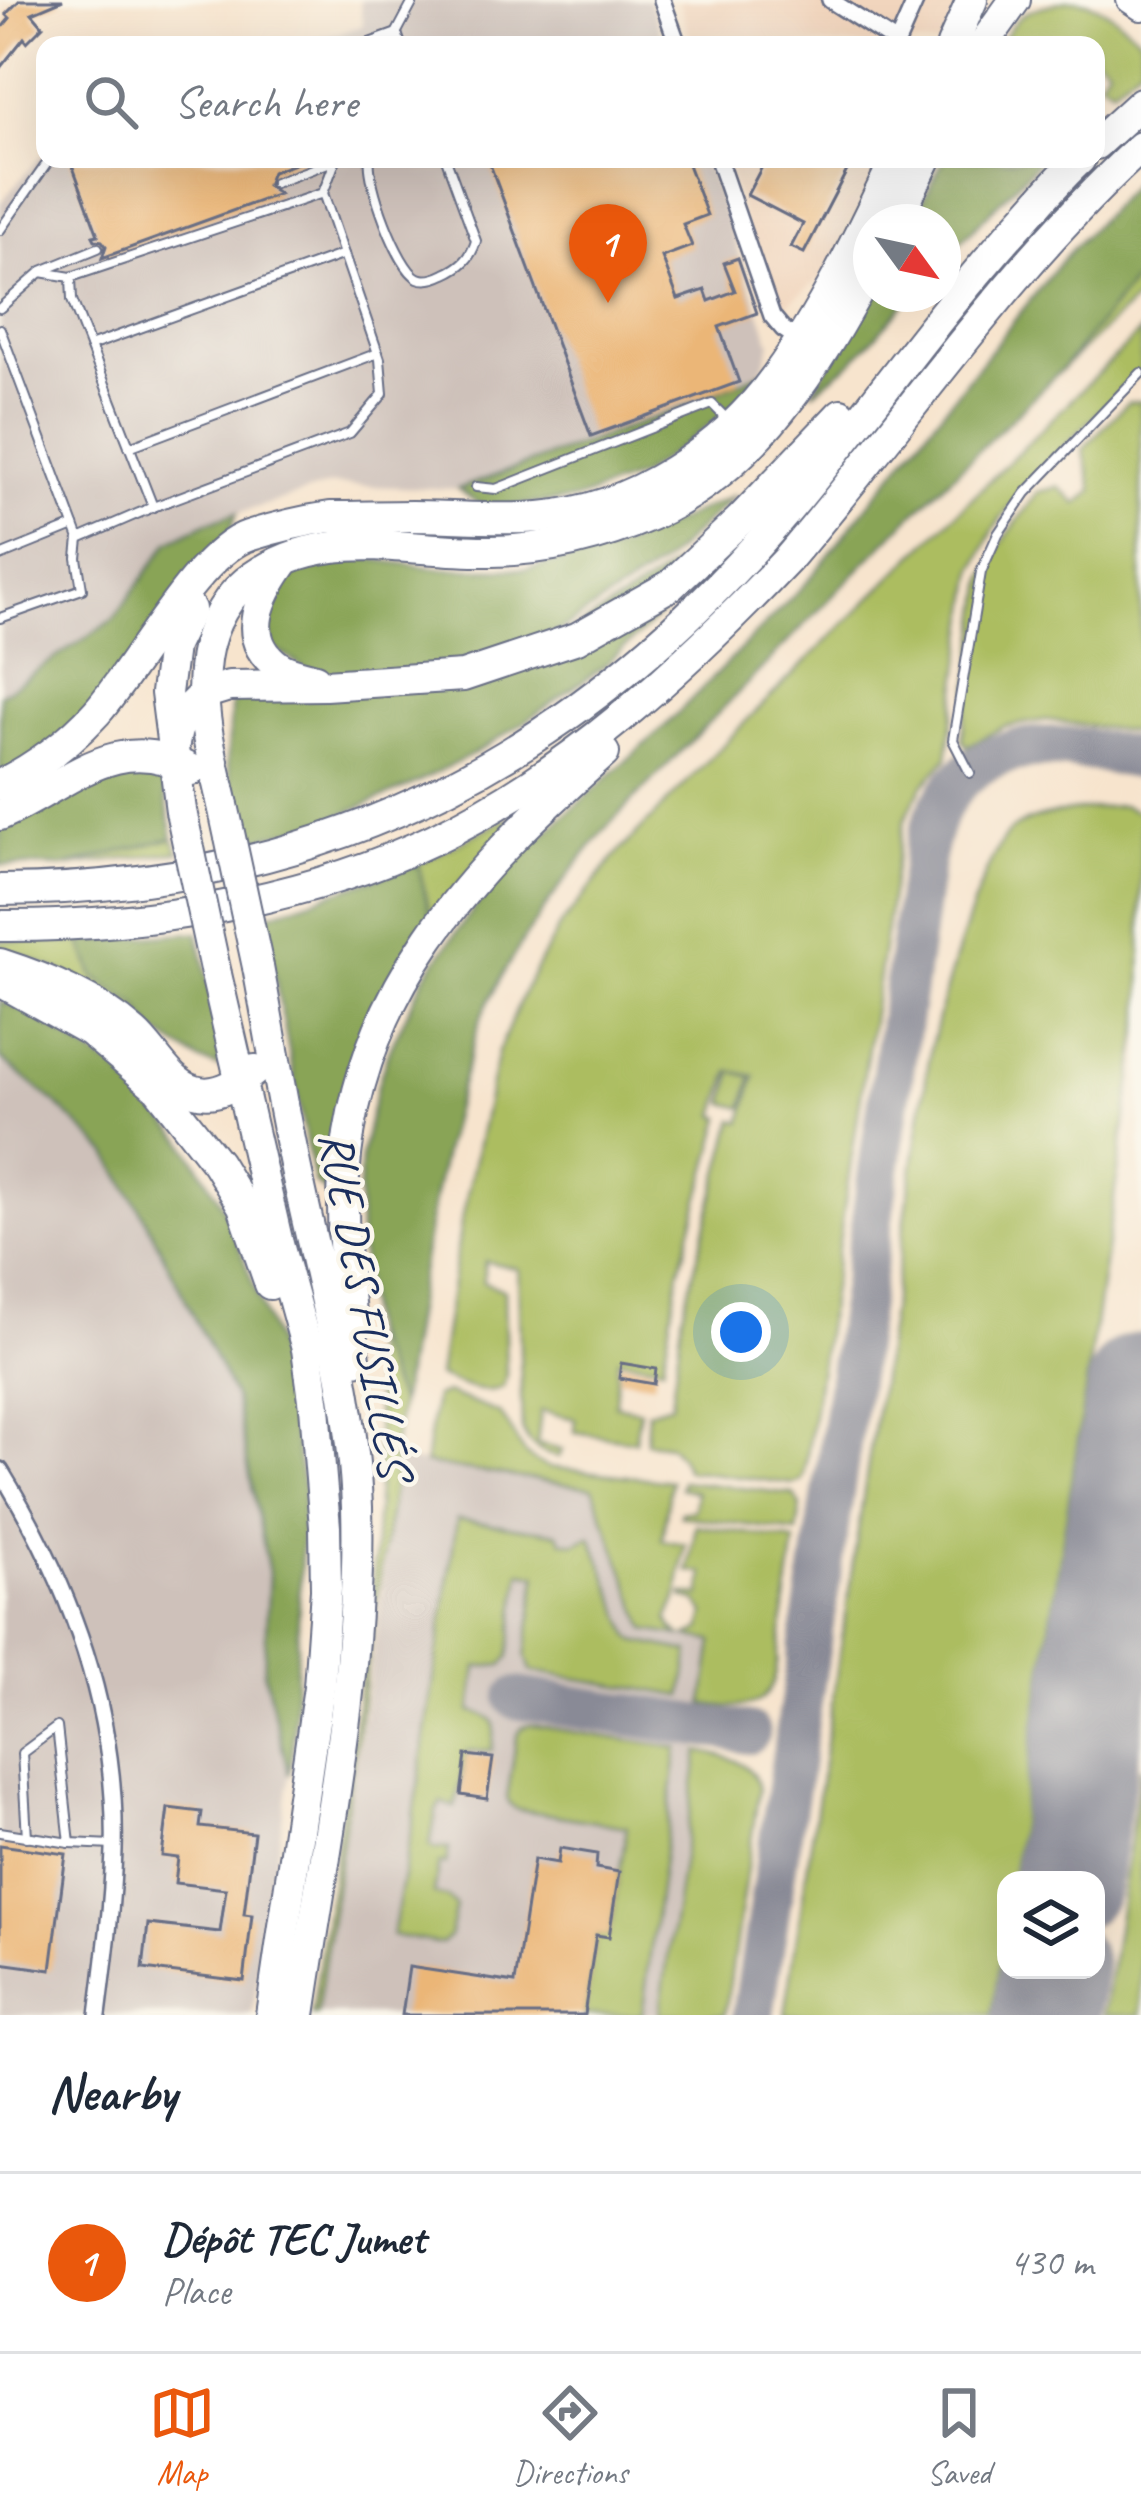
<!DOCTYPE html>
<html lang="en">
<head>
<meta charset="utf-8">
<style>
	body { margin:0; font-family:Caveat,sans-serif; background:#f2f2f3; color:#1f2937 }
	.controls { position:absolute; right:36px; bottom:36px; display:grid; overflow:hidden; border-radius:24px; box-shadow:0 12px 48px #0002 }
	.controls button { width:108px; height:108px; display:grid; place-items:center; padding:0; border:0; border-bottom:3px solid #e0e1e3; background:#fff; color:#1f2937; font:60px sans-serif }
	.compass { position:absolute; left:853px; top:204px; width:108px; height:108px; border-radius:50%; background:#fff; box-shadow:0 12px 48px #0002; rotate:123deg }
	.you { position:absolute; left:741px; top:1332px; width:42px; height:42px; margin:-30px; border:9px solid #fff; border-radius:50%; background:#1a73e8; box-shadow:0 0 0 18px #1a73e833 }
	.badge { display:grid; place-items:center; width:78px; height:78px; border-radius:50%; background:#ea580c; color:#fff; font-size:39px; font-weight:700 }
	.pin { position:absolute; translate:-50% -99px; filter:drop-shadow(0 3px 6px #0008) }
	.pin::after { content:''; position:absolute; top:63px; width:42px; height:36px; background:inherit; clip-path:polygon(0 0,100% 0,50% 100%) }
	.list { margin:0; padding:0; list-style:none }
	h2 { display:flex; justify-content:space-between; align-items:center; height:156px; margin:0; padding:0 48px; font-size:51px }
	h2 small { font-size:39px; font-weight:400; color:#747a83 }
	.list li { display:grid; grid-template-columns:78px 1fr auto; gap:36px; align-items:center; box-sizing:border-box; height:180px; padding:0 48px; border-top:3px solid #e0e1e3 }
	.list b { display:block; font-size:45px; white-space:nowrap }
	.list p { margin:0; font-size:39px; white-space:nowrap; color:#747a83 }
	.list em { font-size:39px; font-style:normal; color:#747a83 }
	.icon { flex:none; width:66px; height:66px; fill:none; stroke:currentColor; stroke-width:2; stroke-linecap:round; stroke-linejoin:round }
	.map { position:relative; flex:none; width:1141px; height:2015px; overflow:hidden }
	.search { position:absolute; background:#fff; box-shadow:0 12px 48px #0002; left:36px; right:36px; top:36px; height:132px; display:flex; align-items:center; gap:30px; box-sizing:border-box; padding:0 42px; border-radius:24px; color:#747a83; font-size:45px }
	.sheet { height:336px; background:#fff }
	nav { display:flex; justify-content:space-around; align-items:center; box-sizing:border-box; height:168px; border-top:3px solid #e0e1e3; background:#fff; font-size:33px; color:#747a83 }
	nav a { display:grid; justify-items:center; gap:6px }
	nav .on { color:#ea580c }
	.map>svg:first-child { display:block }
	.built { fill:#f1d5bd }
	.industrial { fill:#cec1ba }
	.green { fill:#acbd61; stroke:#647660; stroke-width:3 }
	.forest { fill:#89a457; stroke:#526a5a; stroke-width:3 }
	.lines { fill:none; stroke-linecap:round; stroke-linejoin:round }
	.taxiway { stroke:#898a96; stroke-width:42 }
	.runway { stroke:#898a96; stroke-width:108 }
	.building { fill:#ebb677 }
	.lane-casing { stroke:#686e85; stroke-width:12 }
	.street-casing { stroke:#686e85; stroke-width:20 }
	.primary-casing { stroke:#686e85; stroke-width:28 }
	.highway-casing { stroke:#686e85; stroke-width:34 }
	.lane { stroke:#fff; stroke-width:8 }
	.street { stroke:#fff; stroke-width:15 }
	.primary { stroke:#fff; stroke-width:24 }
	.highway { stroke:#fff; stroke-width:30 }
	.highway-bridge-casing { stroke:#686e85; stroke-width:34; stroke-linecap:butt }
	.highway-bridge { stroke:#fff; stroke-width:30 }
	.labels { text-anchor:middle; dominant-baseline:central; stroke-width:9; stroke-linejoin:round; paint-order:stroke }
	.street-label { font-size:48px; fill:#1b2f5e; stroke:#fbf7ec }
</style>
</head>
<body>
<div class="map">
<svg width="1141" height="2015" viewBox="0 0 1141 2015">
	<rect width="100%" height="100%" fill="#fbf7ec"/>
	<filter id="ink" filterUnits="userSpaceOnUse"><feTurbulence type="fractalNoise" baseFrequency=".00833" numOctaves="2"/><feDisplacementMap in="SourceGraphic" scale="24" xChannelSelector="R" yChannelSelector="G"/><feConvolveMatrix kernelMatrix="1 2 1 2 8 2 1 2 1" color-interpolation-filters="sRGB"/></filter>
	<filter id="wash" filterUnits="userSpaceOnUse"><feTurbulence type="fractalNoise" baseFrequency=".004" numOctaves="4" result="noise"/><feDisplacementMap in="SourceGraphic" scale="48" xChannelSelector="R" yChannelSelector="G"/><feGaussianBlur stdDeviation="2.7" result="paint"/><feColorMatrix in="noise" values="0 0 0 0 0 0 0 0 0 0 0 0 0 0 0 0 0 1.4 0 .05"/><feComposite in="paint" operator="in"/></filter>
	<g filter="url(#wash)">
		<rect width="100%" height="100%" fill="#f7e4cd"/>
		<g class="built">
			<path d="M679,0H960L940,45H692Z"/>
			<path d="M726,159H890L845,259L772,316Z"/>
		</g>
		<g class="industrial">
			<path d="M360,0H649L665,45H297L363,26Z"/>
			<path d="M45,151V159H705L771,343L763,368L711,396L458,489L331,485L206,523L169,542L113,620L0,695V203Z"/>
			<path d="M0,1058L53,1101L108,1154L147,1222L235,1399L269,1573L264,1671L289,1775L252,2015H0Z"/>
			<path d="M396,1459L593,1488L646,1630L714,1641L657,2015H317L380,1610Z"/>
		</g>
		<g class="green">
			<path d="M1069,0C1100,0 1119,20 1141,39V65L1113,88L1100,80L1108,67L1096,56V45L1081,43L1078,45H1000C1019,7 1030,10 1069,0Z"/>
			<path d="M1141,272V295L1062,369Z"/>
			<path d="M1141,331V369L1022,490L993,530L975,569L947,758L924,784L913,803L905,820L896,862L804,1475L801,1481L793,1484L687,1470L680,1457L669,1445L646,1442L648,1411L671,1404L683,1312L734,1120L742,1122L755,1076L735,1072L752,1077L743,1108L725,1103L733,1071H730L716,1115L722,1118L679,1272L663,1366L618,1359L615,1405L640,1410L635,1441L575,1432V1419L541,1411L537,1444L562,1450L559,1457C541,1454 530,1447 522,1430L518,1269L485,1261L483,1282L504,1290L506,1375L503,1387C482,1397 458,1383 438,1376L461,1223L498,1052L526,987L558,929L616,855L755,712Z"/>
			<path d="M1141,401V733L1046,720L1004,727L967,746L962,739L985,578L999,547L1038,492L1059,487L1077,504L1093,491L1083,449L1128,402Z"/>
			<path d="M1122,805L1141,813V1018L1012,1880H1006V1920L992,2015H785L931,1046C941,1004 983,851 1013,829C1038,811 1091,810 1122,805Z"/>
			<path d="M507,818L511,824L431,918L418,864Z"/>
			<path d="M173,838L179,852L62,867Z"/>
			<path d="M0,940L81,942L94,977L138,1006L154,1031C105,995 59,965 0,949Z"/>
			<path d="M369,1331L400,1405L392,1458L396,1467L317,2015H312L372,1601L378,1483L376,1391Z"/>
			<path d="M446,1393L499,1413C520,1436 514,1455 548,1467L671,1481L662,1540L685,1544L677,1599L668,1619L673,1629L682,1636L646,1630L593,1488L425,1464L435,1397Z"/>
			<path d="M682,1481L793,1494L801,1506L797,1532L681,1516V1512L694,1510L696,1492L680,1488Z"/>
			<path d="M457,1519L558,1533L562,1541L576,1543L591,1536L630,1636L635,1641L690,1652L683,1696L531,1671L526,1656L537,1575L521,1572L509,1657L503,1665L477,1667L471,1711C500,1717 496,1724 492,1750L467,1751L455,1807L441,1802L436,1811L430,1846L435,1849L449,1848L446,1864L439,1863L434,1894L447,1897L456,1906L450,1935L443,1942L436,1943L392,1935L415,1809Z"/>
			<path d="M696,1525L795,1541L775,1678C764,1713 734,1708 704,1704L713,1641L686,1636L701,1630L705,1613L698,1602L683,1597V1594L701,1596L704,1573L688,1571Z"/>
			<path d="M530,1725L678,1748L642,2015H584L596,1935L609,1936L627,1827L517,1809L510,1805L507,1798L517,1736L522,1728Z"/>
			<path d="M699,1751C726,1756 752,1760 759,1789L725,2015H659Z"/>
			<path d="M1141,1767V2015H1104Z"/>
		</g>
		<g class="forest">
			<path d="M944,159H1041L943,260V222H912Z"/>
			<path d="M1141,175V272L1062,369L899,528L604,830C558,887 512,949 482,1016C474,1035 470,1058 463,1078C432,1185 418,1295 400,1405L369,1331L360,1240L359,1187L361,1157L376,1091L387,1055L424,977L472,911L516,859L664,727L808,581L1062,260Z"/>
			<path d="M871,294H913L853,361L812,393Z"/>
			<path d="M764,371L728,412L640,476L575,500L485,508L458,489L685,407Z"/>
			<path d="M735,495L662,564L558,632L463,662L330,685L275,649L265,628L280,580L320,552L443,569H525L611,551Z"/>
			<path d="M782,496L711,575L670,606L603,667L525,722L472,755L406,788L324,822L242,843L227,762L232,697L506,674Z"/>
			<path d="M237,513L226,540L101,707L0,788V695L113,620L169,542L206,523Z"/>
			<path d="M136,776L163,782L173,838L62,867L0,865V825L24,818L87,786Z"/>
			<path d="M418,864L431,918L337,1129L327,1193L314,1182L263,916Z"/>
			<path d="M198,932L218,1028L220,1067L200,1061L154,1031L138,1006L94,977L81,942Z"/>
			<path d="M0,1001L28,1012L115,1069L183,1140L218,1197L234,1233L275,1342L304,1490L293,1743L289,1775L264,1671L269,1573L235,1399L147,1222L108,1154L53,1101L0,1058Z"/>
		</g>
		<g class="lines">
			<g class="taxiway">
				<path d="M1123,1510L1135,1456L1141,1443"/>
				<path d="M516,1698L749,1733"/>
				<path d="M753,2015L833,1494L911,945C917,907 922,840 940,808C983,728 1068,745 1141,759"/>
			</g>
			<g class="runway">
				<path d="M1066,1880L1141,1387"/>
				<path d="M1046,2015L1053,1970"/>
			</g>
		</g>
		<g id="blocks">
			<g class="building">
				<path d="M20,0H63L32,13L43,26L27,42L24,38L0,68V30L10,18L6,14Z"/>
				<path d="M70,159H303V161L272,172L267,185L279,194L102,258L106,246L102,241L95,240L93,236L98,235Z"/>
				<path d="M488,159H686L707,215L683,224L692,246L662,257L678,299L705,290L709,301L735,291L724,263L738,258L757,313L719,327L739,382L591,436Z"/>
				<path d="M766,159H853L804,253L791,247L803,224L747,195Z"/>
				<path d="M621,1363L656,1369L654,1384L619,1378Z"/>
				<path d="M466,1755L493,1758L487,1799L461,1795Z"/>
				<path d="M168,1808L202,1812L200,1827L254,1833L244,1914L252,1915L244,1981L143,1969L148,1924L220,1932L226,1889L175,1883L178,1858L162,1856Z"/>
				<path d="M0,1845L66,1854L51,1970L0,1963Z"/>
				<path d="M560,1848L597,1854L596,1868L619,1872L609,1937L596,1935L584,2015H402L409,1967L515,1983L534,1859L558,1863Z"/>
			</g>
		</g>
	</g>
	<g filter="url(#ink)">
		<use href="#blocks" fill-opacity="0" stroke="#686e85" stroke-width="3"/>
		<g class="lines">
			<g class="lane-casing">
				<g id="lane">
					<path d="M364,45L397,33L401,45"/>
					<path d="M390,45L414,0"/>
					<path d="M370,159C366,180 398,269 418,278C427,282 437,278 445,274C461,267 471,258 476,241L446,159"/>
					<path d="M275,183L336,160"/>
					<path d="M323,193L71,277L72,300L153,507L350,433L383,394L380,359L323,193L336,159"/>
					<path d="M0,230L50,159"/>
					<path d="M42,271L98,248"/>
					<path d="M0,308L41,272L71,277"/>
					<path d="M0,329L79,539L77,558L82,589L0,618"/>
					<path d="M90,346L344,254"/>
					<path d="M129,447L378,353"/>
					<path d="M476,487L496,489L712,404L722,414L723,423"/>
					<path d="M79,539L153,507"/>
					<path d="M0,556L74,526"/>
					<path d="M970,773L953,740L981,572L998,534L1026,493L1141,373"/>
					<path d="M0,1832L70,1843L113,1845"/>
					<path d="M27,1837L22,1753L57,1727L70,1843"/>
				</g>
			</g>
			<g class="street-casing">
				<g id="street">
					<path d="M662,0L678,45"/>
					<path d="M830,0L897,43L916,0"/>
					<path d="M718,159L772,316L783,329L803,342"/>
					<path d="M0,1470C71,1586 118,1712 114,1851C112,1906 105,1960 98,2015"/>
				</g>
			</g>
			<g class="primary-casing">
				<path id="primary" d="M1129,0L1141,8"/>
			</g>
			<g class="highway-casing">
				<g id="highway">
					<path d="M952,45L972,0"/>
					<path d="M983,45L1015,0"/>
					<path d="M1096,144L1141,103"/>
					<path d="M895,222L926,159"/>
					<path d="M283,563C261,594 238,637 278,666C289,674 303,675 315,679"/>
					<path d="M173,748L177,730L186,711L203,694L229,686L325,685L463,676L577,638L671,585L740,520L841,414"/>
					<path d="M0,785C35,767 70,742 97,712C134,671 198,552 248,536C274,528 302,521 330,517C357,517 385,516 412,516C455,516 498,521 540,517C632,510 724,449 777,375C825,309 861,232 896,159"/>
					<path d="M223,805C213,761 200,716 204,670C206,638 220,603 246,582C322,523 404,553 492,551C548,550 601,537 651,515C758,467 818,365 871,267"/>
					<path d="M181,811L166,693L172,646L190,609"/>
					<path d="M0,815C65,788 116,727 191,770"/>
					<path d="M0,890C336,888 590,751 801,494C876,403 944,306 1024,219C1042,199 1060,177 1080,159"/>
					<path d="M0,926C145,927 303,902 434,839C571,773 685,668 789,558C906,421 1007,269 1141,147"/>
					<path d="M0,964C49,980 95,999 134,1033C154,1050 168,1083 195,1091C217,1098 239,1083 255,1070"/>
					<path d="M258,967C272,1042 284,1118 301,1192C324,1296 353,1400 357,1507C362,1673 324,1851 300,2015"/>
					<path d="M216,974L278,1244L307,1349L315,1407L325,1527L326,1589L319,1687L271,2015"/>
					<path d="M0,981L90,1031L158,1088L217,1163L243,1206L270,1284"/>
					<path d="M355,1360C349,1300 340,1238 344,1177C357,990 470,871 604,753"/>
				</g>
			</g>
			<use href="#lane" class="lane"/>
			<use href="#street" class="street"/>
			<use href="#primary" class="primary"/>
			<use href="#highway" class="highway"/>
			<g class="highway-bridge-casing">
				<g id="highway-bridge">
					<path d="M223,805L258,967"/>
					<path d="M181,811L216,974"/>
				</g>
			</g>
			<use href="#highway-bridge" class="highway-bridge"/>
		</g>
	</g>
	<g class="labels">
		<g class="street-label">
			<text transform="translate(366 1304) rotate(80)">RUE DES FUSILLÉS</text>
		</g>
	</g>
</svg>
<div class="controls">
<button><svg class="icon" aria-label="layers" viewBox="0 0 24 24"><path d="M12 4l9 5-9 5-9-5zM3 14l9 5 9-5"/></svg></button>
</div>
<svg class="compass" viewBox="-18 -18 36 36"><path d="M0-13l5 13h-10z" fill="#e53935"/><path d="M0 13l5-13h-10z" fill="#747a83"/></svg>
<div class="you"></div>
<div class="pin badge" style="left:608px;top:303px">1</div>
<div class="search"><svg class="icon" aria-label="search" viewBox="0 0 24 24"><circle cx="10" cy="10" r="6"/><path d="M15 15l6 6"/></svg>Search here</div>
</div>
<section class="sheet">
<h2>Nearby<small></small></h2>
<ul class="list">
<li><span class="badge">1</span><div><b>Dépôt TEC Jumet</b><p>Place</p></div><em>430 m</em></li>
</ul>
</section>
<nav>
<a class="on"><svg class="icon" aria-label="map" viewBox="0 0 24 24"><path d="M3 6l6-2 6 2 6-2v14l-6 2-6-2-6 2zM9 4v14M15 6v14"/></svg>Map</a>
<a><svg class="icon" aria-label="directions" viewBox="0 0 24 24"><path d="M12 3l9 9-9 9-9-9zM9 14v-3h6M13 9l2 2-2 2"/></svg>Directions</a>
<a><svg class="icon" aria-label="saved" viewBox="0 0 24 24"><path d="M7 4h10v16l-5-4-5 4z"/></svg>Saved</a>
</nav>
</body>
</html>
